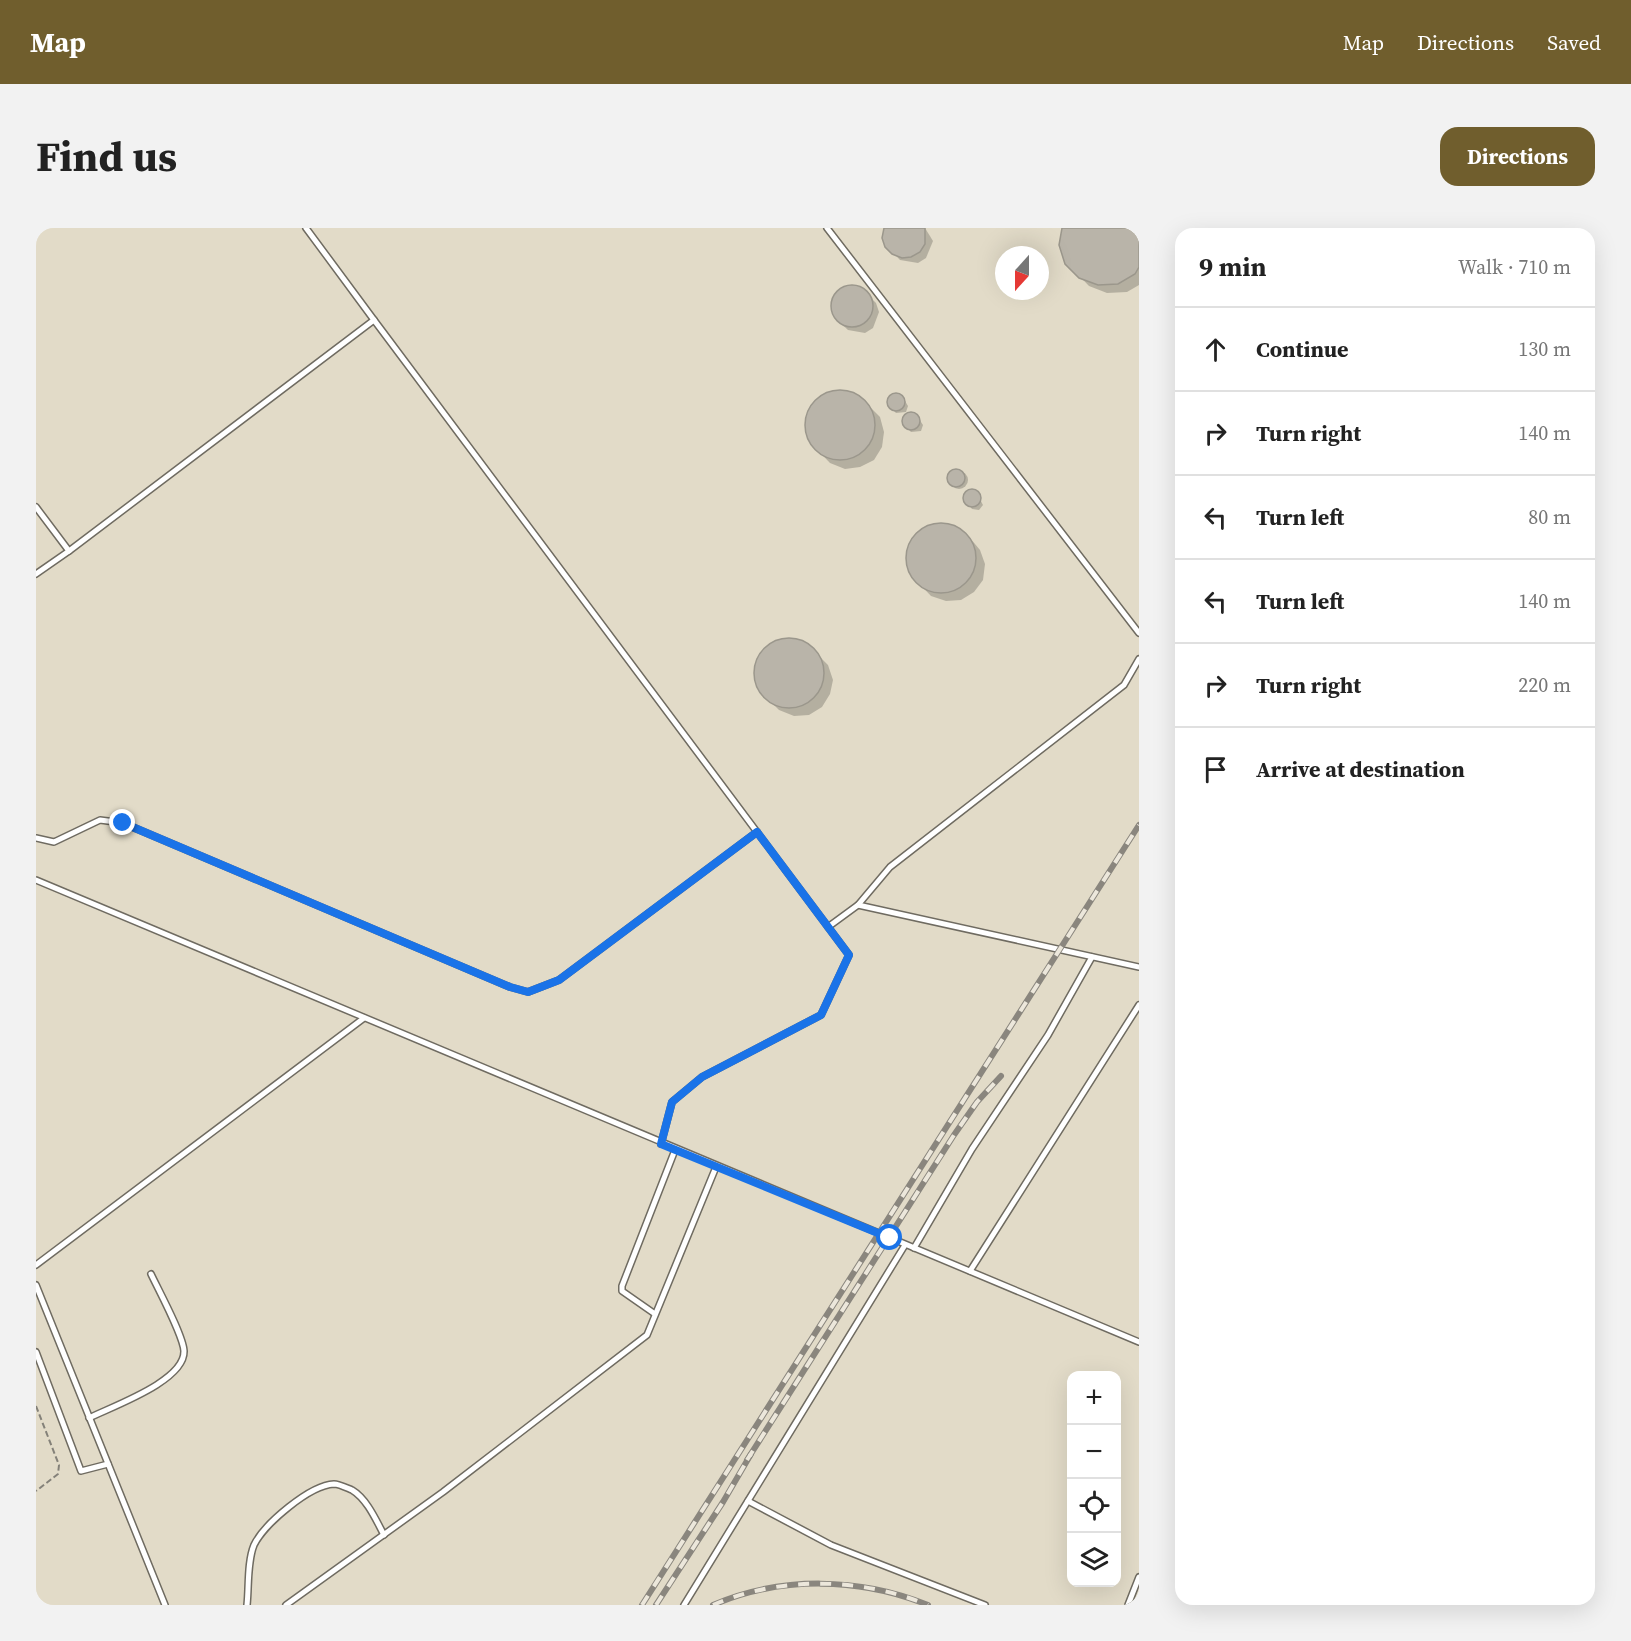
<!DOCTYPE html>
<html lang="en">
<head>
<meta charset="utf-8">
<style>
	body { margin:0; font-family:"Source Serif 4",serif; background:#f2f2f2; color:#222 }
	.controls { position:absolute; right:18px; bottom:18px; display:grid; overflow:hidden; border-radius:12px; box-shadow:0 6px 24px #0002 }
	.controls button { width:54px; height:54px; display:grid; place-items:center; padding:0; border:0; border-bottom:2px solid #e0e0e0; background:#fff; color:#222; font:30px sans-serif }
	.compass { position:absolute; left:959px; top:18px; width:54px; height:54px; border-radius:50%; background:#fff; box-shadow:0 6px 24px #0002; rotate:201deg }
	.stop { position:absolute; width:18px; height:18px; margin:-14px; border:4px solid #1a73e8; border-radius:50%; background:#fff }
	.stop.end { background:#1a73e8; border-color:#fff; box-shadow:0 2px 6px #0008 }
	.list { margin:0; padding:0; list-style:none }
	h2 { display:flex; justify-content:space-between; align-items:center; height:78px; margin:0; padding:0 24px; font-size:26px }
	h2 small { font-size:20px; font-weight:400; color:#767676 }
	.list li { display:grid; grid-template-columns:39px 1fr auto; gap:18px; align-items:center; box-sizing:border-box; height:84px; padding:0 24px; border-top:2px solid #e0e0e0 }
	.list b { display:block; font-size:22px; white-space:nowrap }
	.list em { font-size:20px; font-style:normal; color:#767676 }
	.icon { flex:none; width:33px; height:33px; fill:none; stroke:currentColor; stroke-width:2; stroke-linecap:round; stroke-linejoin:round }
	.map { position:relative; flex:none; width:1103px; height:1377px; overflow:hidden; border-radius:18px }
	header { display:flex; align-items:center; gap:36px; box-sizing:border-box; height:84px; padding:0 30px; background:#705e2d; color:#fff }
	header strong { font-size:28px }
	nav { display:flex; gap:33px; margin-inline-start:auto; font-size:21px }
	.intro { display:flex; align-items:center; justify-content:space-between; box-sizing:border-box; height:144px; padding:0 36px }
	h1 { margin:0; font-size:42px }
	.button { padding:15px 27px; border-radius:18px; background:#705e2d; color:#fff; font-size:21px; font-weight:700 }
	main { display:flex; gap:36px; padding:0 36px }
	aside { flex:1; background:#fff; border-radius:18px; box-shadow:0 6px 24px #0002 }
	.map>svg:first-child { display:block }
	.built { fill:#e2dbc8; fill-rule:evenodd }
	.shadow { fill:#0003 }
	.building { fill:#b9b4a9; stroke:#9b978c; stroke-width:1.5 }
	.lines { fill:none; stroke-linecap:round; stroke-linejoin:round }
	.lane-casing { stroke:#6f6b61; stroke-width:8 }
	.path { stroke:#848179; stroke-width:2; stroke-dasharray:6 3; stroke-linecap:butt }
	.lane { stroke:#fff; stroke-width:5 }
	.rail-casing { stroke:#8a867e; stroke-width:6 }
	.rail { stroke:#ece7db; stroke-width:4; stroke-dasharray:11; stroke-linecap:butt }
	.route { stroke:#1a73e8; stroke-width:8 }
</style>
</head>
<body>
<header>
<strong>Map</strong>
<nav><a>Map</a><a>Directions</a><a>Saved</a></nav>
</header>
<div class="intro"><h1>Find us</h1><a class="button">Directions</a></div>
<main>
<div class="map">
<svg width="1103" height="1377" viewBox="0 0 1103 1377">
	<rect width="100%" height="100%" fill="#ece7db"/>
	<path class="built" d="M0,0H1103V1377H0ZM968,27H1004V63H968ZM1036,1148H1080V1354H1036Z"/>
	<g class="shadow">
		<path d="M852,0H889L897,13L890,30L882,35L864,32L851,18Z"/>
		<path d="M1027,0H1103V57L1091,64L1071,65L1053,58L1031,35Z"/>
		<path d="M810,59L827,62L840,75L843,84L837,100L829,105L812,102L798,89L797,71Z"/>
		<path d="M809,163L823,168L844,189L848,204L846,219L838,232L824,239L809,241L794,235L774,214L770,200L772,184L780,172L794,164Z"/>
		<path d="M858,167L869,173L872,178L870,184L860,185L856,181L853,171Z"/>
		<path d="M872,186L883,191L887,197L885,203L875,204L871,200L868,190Z"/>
		<circle cx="923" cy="252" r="9"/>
		<path d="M940,264L947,277L943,282L936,281L928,270L930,265Z"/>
		<path d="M910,296L924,301L934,310L944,322L949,336L947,352L938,364L925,372L910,373L895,368L875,347L870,333L873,317L881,304L895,297Z"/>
		<path d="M758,411L772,416L781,426L792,437L797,452L794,466L786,479L773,487L758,488L743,482L723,462L719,447L721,432L729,420L742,412Z"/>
	</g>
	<g class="building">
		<path d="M848,0H889V16L884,24L875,29L866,30L856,26L849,19L846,10Z"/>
		<path d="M1026,0H1103V39L1099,46L1082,56L1062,57L1043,50L1029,36L1023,17Z"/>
		<circle cx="816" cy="78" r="21"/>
		<circle cx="804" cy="197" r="35"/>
		<circle cx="860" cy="174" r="9"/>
		<circle cx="875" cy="193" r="9"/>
		<circle cx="920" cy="250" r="9"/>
		<circle cx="936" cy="270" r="9"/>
		<circle cx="905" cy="330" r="35"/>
		<circle cx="753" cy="445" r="35"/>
	</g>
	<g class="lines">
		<g class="lane-casing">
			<g id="lane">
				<path d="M270,0L338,92"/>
				<path d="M791,0L1103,405"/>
				<path d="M0,279L33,323L338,92L813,727L785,787L666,849L636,874L625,916"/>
				<path d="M0,346L33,323"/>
				<path d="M0,610L18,614L64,592L87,595L474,759L492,764L523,752L721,604"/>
				<path d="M0,652L1103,1114"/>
				<path d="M822,677L854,639L1088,457L1103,431"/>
				<path d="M792,699L822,677L1103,739"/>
				<path d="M878,1020L936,921L1012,807L1056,729"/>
				<path d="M0,1037L328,790"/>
				<path d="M934,1043L1103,777"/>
				<path d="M0,1057L129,1377"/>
				<path d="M619,1086L586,1063V1058L639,922"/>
				<path d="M0,1124L45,1243L72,1236"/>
				<path d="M53,1190C77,1178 149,1153 148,1123C147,1107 123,1063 115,1046"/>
				<path d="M712,1273L795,1317L949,1377"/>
				<path d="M211,1377C213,1359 211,1334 218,1317C228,1296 274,1257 298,1256C303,1256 311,1260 316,1262C331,1271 340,1292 348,1307"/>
				<path d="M250,1377L407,1264L611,1107L680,939"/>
				<path d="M648,1377L869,1017"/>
				<path d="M1092,1377L1103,1349"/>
			</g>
		</g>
		<path class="path" d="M0,1178L23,1237L22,1246L0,1263"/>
		<use href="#lane" class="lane"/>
		<g class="rail-casing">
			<g id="rail">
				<path d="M711,1232L918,907L941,874L965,848"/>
				<path d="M606,1377L1103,597"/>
				<path d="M620,1377L687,1274L715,1226"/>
				<path d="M677,1377C744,1348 824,1349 892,1377"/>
			</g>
		</g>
		<use href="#rail" class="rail"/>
	</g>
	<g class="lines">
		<path class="route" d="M87,595L474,759L492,764L523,752L721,604L813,727L785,787L666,849L636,874L625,916L854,1010"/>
	</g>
</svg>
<div class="controls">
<button>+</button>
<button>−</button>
<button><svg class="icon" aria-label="locate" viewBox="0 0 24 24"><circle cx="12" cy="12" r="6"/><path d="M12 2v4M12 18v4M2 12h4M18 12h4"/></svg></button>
<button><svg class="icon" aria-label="layers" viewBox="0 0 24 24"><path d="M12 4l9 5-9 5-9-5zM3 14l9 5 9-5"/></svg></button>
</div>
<svg class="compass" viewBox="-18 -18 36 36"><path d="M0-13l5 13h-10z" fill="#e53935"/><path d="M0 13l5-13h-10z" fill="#767676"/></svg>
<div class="stop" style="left:854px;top:1010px"></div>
<div class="stop end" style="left:87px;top:595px"></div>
</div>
<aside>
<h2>9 min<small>Walk · 710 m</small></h2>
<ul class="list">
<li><svg class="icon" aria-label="ahead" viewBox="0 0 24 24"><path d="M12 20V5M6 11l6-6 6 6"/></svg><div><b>Continue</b></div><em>130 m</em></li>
<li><svg class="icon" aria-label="right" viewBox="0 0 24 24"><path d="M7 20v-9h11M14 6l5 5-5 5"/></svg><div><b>Turn right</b></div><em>140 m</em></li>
<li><svg class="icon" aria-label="left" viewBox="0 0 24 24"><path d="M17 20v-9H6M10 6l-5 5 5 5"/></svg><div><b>Turn left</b></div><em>80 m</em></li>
<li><svg class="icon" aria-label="left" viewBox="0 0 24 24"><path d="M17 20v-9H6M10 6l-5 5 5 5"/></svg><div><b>Turn left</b></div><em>140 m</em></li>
<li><svg class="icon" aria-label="right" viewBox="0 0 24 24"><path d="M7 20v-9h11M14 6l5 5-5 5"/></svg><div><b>Turn right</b></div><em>220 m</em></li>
<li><svg class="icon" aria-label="arrive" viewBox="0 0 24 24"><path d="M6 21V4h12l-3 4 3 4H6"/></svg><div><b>Arrive at destination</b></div></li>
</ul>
</aside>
</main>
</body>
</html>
